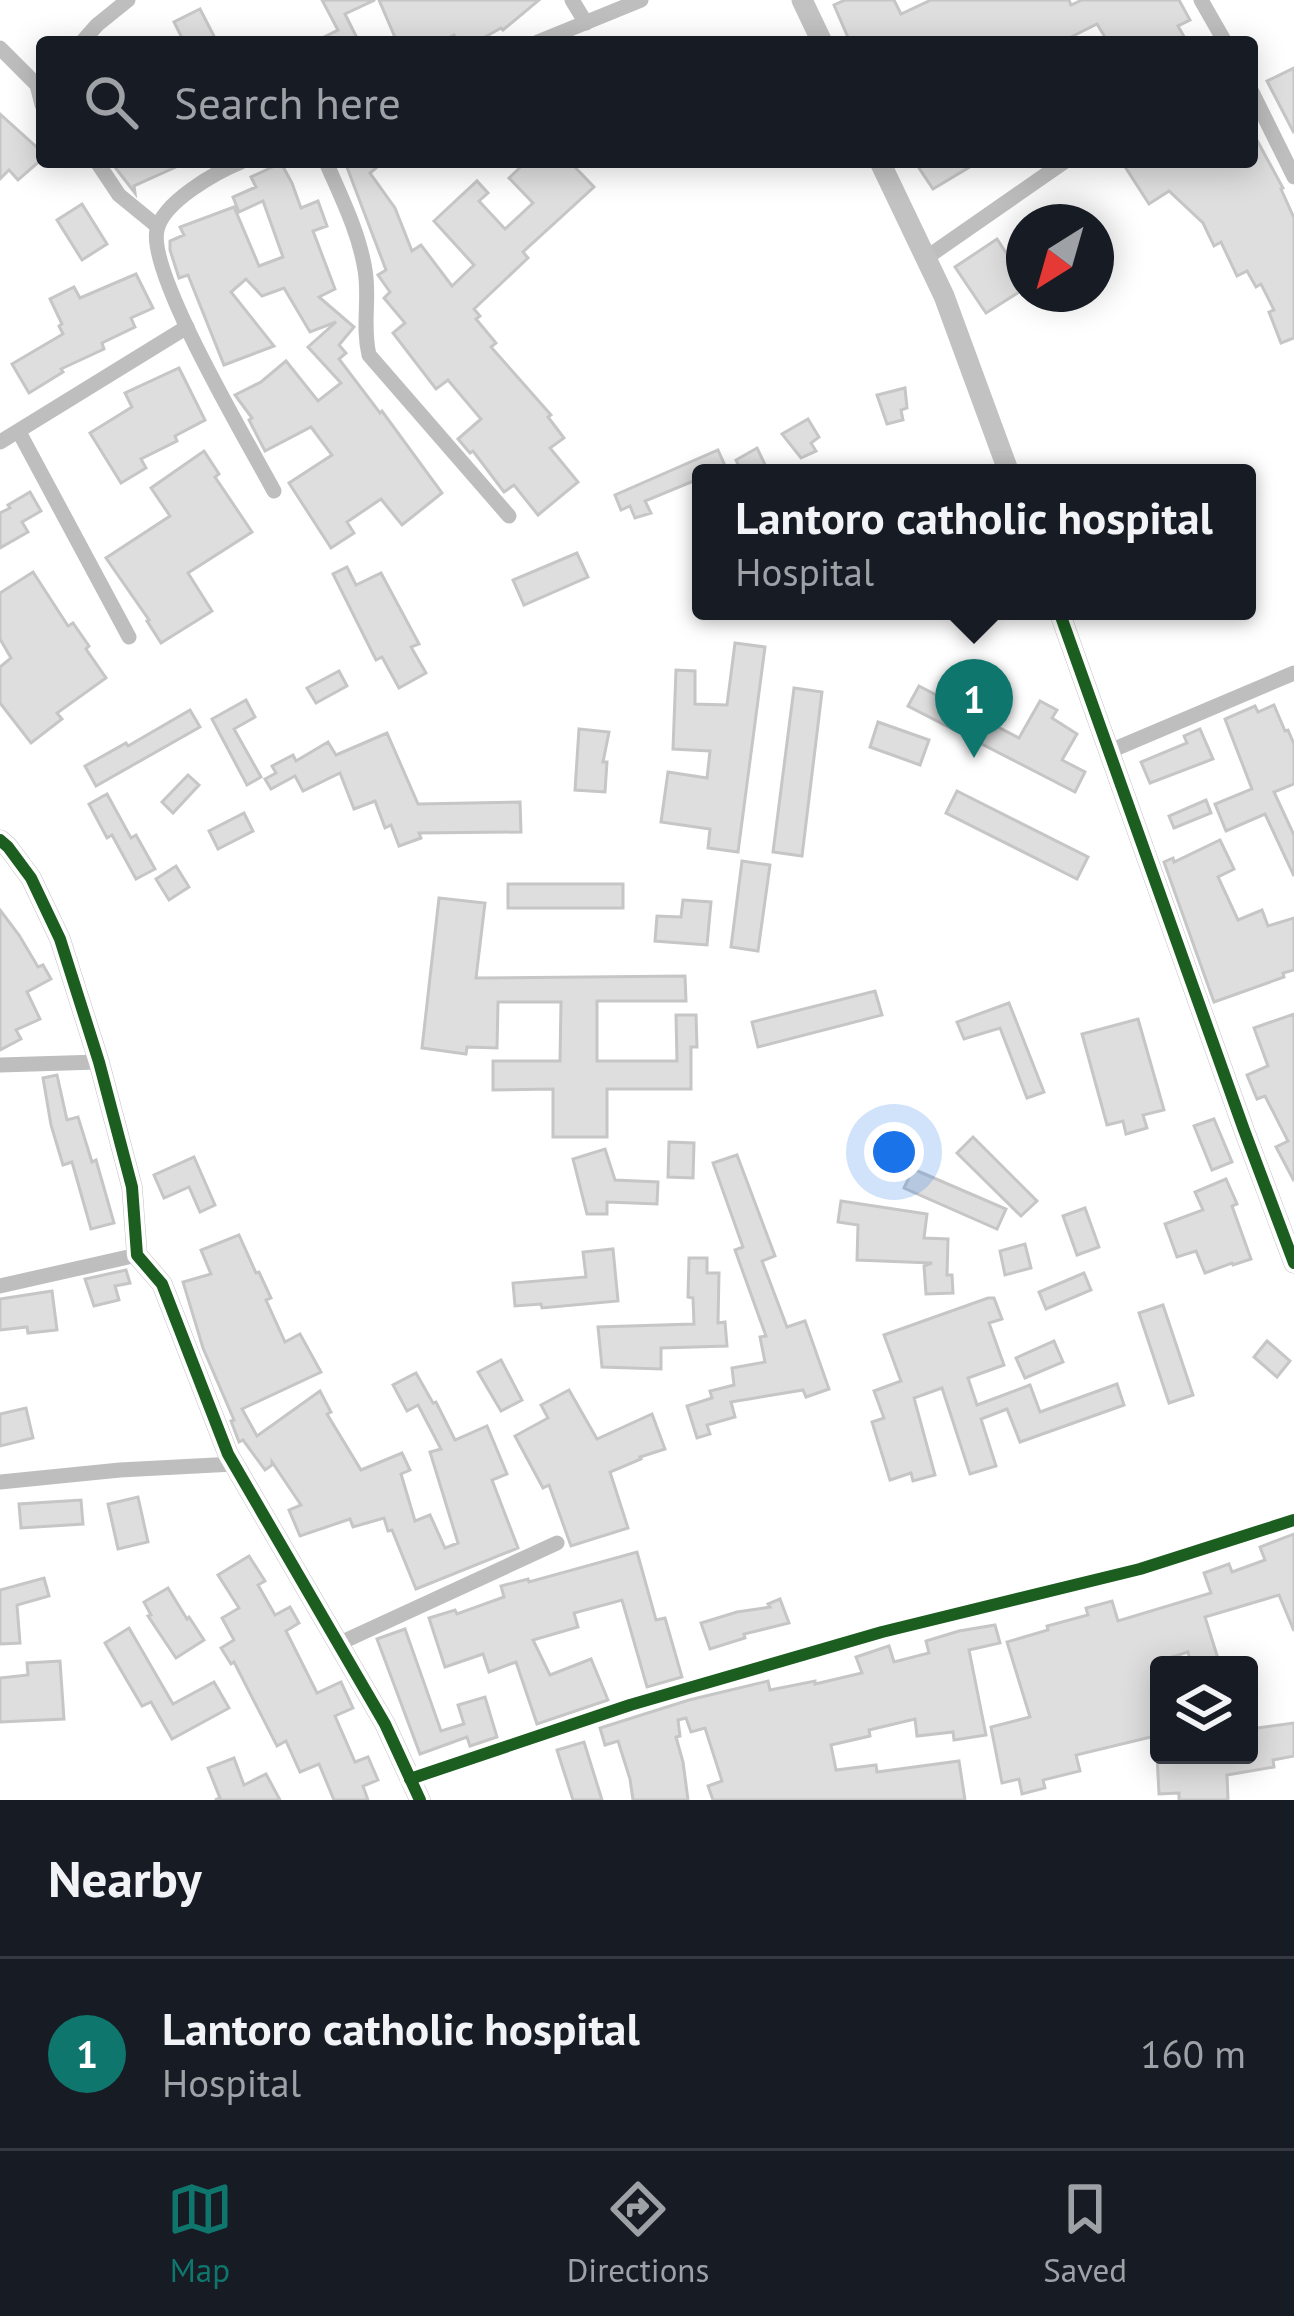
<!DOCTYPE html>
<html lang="en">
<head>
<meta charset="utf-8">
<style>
	body { margin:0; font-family:"PT Sans",sans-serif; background:#242831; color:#f1f3f6 }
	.controls { position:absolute; right:36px; bottom:36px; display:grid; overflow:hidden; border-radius:12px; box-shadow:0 6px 30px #0003 }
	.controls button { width:108px; height:108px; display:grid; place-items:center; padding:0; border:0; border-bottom:3px solid #363941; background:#171b24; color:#f1f3f6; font:60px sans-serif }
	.compass { position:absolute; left:1006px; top:204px; width:108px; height:108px; border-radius:50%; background:#171b24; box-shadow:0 6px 30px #0003; rotate:217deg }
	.you { position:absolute; left:894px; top:1152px; width:42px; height:42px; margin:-30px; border:9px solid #fff; border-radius:50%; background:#1a73e8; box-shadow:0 0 0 18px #1a73e833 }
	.badge { display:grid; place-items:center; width:78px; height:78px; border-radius:50%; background:#0f766e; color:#fff; font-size:39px; font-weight:700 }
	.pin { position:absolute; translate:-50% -99px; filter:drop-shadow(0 3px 6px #0008) }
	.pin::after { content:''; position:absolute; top:63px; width:42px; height:36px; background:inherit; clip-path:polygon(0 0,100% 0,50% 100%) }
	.popup { position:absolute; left:692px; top:464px; width:564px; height:156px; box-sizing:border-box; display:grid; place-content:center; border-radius:12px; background:#171b24; filter:drop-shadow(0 3px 9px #0005); font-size:39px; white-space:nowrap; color:#9ea1a6 }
	.popup b { font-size:45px; color:#f1f3f6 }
	.popup::after { content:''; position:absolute; left:50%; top:100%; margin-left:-24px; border:24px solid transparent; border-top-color:#171b24 }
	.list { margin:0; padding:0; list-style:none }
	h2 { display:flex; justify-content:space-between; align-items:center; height:156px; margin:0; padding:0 48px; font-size:51px }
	h2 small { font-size:39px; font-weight:400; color:#9ea1a6 }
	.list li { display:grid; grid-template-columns:78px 1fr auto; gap:36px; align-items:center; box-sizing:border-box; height:192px; padding:0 48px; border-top:3px solid #363941 }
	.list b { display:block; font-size:45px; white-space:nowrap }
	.list p { margin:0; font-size:39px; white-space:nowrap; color:#9ea1a6 }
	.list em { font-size:39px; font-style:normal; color:#9ea1a6 }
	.icon { flex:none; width:66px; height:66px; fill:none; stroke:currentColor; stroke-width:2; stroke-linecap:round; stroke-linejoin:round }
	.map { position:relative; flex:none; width:1294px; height:1800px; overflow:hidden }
	.search { position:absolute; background:#171b24; box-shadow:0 6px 30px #0003; left:36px; right:36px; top:36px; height:132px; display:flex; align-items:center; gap:30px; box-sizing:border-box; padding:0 42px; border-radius:12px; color:#9ea1a6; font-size:45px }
	.sheet { height:348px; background:#171b24 }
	nav { display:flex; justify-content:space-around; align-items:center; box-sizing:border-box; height:168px; border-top:3px solid #363941; background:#171b24; font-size:33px; color:#9ea1a6 }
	nav a { display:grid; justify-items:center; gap:6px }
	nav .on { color:#0f766e }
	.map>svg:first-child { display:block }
	.building { fill:#dedede; stroke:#c6c6c6; stroke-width:3 }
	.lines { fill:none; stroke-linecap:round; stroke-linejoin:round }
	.street { stroke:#bebebe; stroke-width:15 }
	.secondary { stroke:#c2c2c2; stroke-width:21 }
	.cycleway-casing { stroke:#fff; stroke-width:20 }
	.cycleway { stroke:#1b5e20; stroke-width:12 }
</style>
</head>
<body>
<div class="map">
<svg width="1294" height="1800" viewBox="0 0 1294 1800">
	<rect width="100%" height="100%" fill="#fff"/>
	<g class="building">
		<path d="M322,0H375L345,14L359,42H314L338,30Z"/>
		<path d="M379,0H539L503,30L501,28L476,42H458L454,35L441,42H397Z"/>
		<path d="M845,0H894L901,14L931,0H1069L1071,5L1082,0H1179L1190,20L1178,26L1187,42H1108L1097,24L1071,37L1074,42H850L834,5Z"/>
		<path d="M200,9L217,42H184L174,22Z"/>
		<path d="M1294,68V133L1267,81Z"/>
		<path d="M0,114L42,152V159L18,180L9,170L0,179Z"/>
		<path d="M1252,131L1283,188L1281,189L1294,218V338L1281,343L1269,312L1274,310L1261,284L1256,287L1247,271L1237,276L1221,242L1214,246L1203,223L1169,191L1149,204L1122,162H1252Z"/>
		<path d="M111,162H187L134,186L135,193Z"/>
		<path d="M345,162H383L370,173L395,208L412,251L421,245L452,286L474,265L434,221L477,181L488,193L479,201L505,229L533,203L509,178L526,162H570L594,187L523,252L528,258L474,309L480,316L476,319L496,343L491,347L551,415L548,417L564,438L550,448L578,482L538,515L514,485L504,492L473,451L470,453L458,439L481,419L448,380L436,389L393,333L405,323L384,298L390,292L378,275L386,270Z"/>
		<path d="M915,162H978L933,189Z"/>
		<path d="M281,163L292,183L301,208L318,201L327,226L313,231L335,289L319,297L354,327L339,345L346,353L339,359L380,413L382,411L442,493L402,525L381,499L347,522L354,533L331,548L289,483L332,455L311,427L265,451L249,420L252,418L235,395L261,382L286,361L318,401L341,383L308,347L336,322L310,332L284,288L262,296L246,279L231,292L274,346L224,365L188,275L179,278L170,250V241L184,235L180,227L234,207L259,266L283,257L263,201L239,212L233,197L256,187L251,177Z"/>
		<path d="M82,204L107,244L82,260L57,220Z"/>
		<path d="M997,239L1024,280V289L986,313L955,267Z"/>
		<path d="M136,274L153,308L131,318L135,327L102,343L104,349L61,369L63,372L29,393L12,364L63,334L59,326L62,324L50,299L74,287L80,298Z"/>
		<path d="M179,368L205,420L175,436L177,441L141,459L146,468L121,483L90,433L132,407L125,393Z"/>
		<path d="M905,388L907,408L901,410L903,420L887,424L877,395Z"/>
		<path d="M808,419L819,437L811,443L816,451L801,458L782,434Z"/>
		<path d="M757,448L769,473H742L736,460Z"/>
		<path d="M718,450L726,468L714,473H701V478L645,501L651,513L635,518L630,506L621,510L615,495Z"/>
		<path d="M204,451L219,474L215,477L252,532L188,573L212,611L161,643L147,621L149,620L106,558L170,516L151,488Z"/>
		<path d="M30,492L41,511L22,522L28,532L0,548V513L10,508L8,505Z"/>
		<path d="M577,553L588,577L524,605L513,580Z"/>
		<path d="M347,567L356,585L381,573L419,644L411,647L426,673L399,688L382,657L376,660L333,574Z"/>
		<path d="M33,572L68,626L73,623L89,646L86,649L106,678L57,713L62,719L31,743L0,703V667L11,658L0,639V593Z"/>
		<path d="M735,643L765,647L738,852L708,848L710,829L661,822L668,772L707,778L710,751L673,749L676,670L695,671V704L727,705Z"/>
		<path d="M339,671L347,686L316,703L307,688Z"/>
		<path d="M919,686L1019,738L1040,701L1057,710L1052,718L1077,734L1062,760L1085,772L1075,792L908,706Z"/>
		<path d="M794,688L822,692L802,856L773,852Z"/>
		<path d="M246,700L255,717L234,729L261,777L247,785L212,719Z"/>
		<path d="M1274,705L1285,731L1288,730L1294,744V784L1274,792L1294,835V876L1265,814L1226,831L1215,804L1252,789L1225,719L1255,706L1258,712Z"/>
		<path d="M190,710L200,727L96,786L85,766L126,743L128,746Z"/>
		<path d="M878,722L929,740L920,765L870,747Z"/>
		<path d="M579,729L609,732L603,762H607L605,792L575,790Z"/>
		<path d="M1200,729L1213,759L1150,783L1141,762L1187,743L1184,736Z"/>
		<path d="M387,733L418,804L520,802L521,832L419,833L421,838L399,846L391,825L385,828L375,801L354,809L340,773L303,791L295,776L271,789L265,779L276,773L272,766L293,755L296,761L328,742L336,755Z"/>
		<path d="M188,775L199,785L173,813L162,802Z"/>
		<path d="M957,791L1088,857L1077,879L946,813Z"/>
		<path d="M107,794L131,838L136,835L155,869L136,879L112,835L107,838L89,804Z"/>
		<path d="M1206,800L1211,813L1174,828L1169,816Z"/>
		<path d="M244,813L253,831L218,849L209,831Z"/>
		<path d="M1220,840L1234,869L1218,877L1238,920L1262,910L1268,926L1294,918V970L1283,973L1284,977L1214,1002L1164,862L1173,858L1174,862Z"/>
		<path d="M742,861L770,865L758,951L731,947Z"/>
		<path d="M176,866L189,887L169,900L156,879Z"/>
		<rect x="508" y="884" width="115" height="24"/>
		<path d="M439,898L485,903L476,978L685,976L686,1001H597V1061H677L676,1015H696L697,1047H691V1089H607V1137H553V1089L493,1090V1061H560L561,1002H498L497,1048L467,1047L466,1054L422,1048Z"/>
		<path d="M683,900L711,902L707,945L655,941L657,916L681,917Z"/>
		<path d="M0,910L19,935L38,967L43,965L51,979L27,992L40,1019L16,1030L21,1039L0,1050Z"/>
		<path d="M875,991L882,1015L758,1047L752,1022Z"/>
		<path d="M1009,1003L1044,1092L1027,1098L1000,1028L964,1039L957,1022Z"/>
		<path d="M1294,1014V1181L1276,1147L1288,1141L1265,1096L1257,1099L1247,1075L1268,1066L1254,1028Z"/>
		<path d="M1138,1019L1164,1110L1143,1115L1147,1128L1126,1134L1123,1121L1107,1125L1082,1034Z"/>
		<path d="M57,1075L67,1120L78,1117L92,1162L96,1160L114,1223L91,1229L72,1162L63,1165L51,1125L43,1078Z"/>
		<path d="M1214,1119L1232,1162L1212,1170L1194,1126Z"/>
		<path d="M973,1137L1037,1201L1021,1216L957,1153Z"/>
		<path d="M669,1142L694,1143L693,1178L668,1177Z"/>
		<path d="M605,1149L615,1180L658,1182L657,1204L607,1202V1214H587L573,1159Z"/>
		<path d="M737,1155L775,1256L762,1261L787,1327L805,1321L829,1389L806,1397L803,1390L731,1402L735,1417L707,1425L710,1434L697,1438L687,1406L712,1398L710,1391L734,1385L732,1368L765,1362L760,1337L766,1336L735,1250L743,1247L713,1163Z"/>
		<path d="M194,1157L215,1205L200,1212L189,1187L164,1198L154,1175Z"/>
		<path d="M913,1169L1006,1209L997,1229L904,1188Z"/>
		<path d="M1226,1179L1237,1204L1232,1206L1251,1259L1233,1265L1232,1263L1205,1273L1196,1251L1177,1257L1165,1224L1203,1210L1195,1192Z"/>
		<path d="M841,1201L927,1214L924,1238L948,1239L947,1275H952L953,1293L926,1294L924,1266L932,1263L857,1260L858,1225L838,1222Z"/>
		<path d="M1085,1208L1099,1247L1077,1255L1063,1216Z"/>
		<path d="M239,1235L256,1273L259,1272L271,1298L266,1300L285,1342L300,1334L321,1372L242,1409L257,1436L320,1391L331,1412L327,1414L361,1470L402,1453L410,1470L401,1474L415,1521L430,1515L445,1548L458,1543L430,1452L441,1449L418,1405L407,1411L393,1385L416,1373L433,1403L436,1402L455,1440L487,1426L507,1474L492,1480L518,1548L416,1589L392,1530L388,1531L384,1518L353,1527L350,1519L300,1536L289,1510L301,1505L272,1462V1465L265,1470L243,1440L239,1442L231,1421L234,1420L203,1348L183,1282L211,1274L201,1250Z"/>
		<path d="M1025,1244L1031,1268L1005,1275L1000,1251Z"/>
		<path d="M613,1249L618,1301L542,1308L541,1304L515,1306L513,1283L586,1277L583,1252Z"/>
		<path d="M689,1258H707V1273H719L718,1323L725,1322L727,1346L661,1348V1369L602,1367L598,1327L694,1324L693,1298L688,1297Z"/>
		<path d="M126,1270L130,1283L115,1286L119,1300L94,1306L85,1279Z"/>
		<path d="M1084,1273L1091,1290L1046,1309L1039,1292Z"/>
		<path d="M52,1291L57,1330L28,1333L27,1327L0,1330V1299Z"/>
		<path d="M988,1298H994L1002,1319L989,1323L1004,1365L968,1378L977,1405L1030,1385L1040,1412L1117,1384L1124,1405L1020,1442L1007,1409L981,1419L996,1466L970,1474L942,1388L914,1398L935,1475L913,1481L911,1473L890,1480L872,1422L884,1418L874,1391L901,1381L884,1335Z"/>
		<path d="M1163,1305L1193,1395L1169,1403L1139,1313Z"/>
		<path d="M1054,1341L1063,1362L1025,1378L1016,1358Z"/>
		<path d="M1267,1341L1290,1361L1277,1377L1254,1357Z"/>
		<path d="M501,1360L522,1400L501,1411L478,1372Z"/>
		<path d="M569,1390L597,1439L652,1414L665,1449L640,1457L641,1459L610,1472L628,1528L571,1546L549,1485L543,1488L515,1436L548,1418L541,1405Z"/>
		<path d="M26,1408L33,1438L0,1446V1414Z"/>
		<path d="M138,1497L148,1542L118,1549L108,1504Z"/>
		<path d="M81,1500L83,1524L21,1528L19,1504Z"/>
		<path d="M1294,1534V1631L1279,1595L1205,1617L1220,1665H1191L1188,1652L1159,1661V1735L1076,1755L1080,1771L1043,1780L1045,1788L1022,1794L1019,1779L1002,1783L991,1727L1030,1717L1007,1642L1048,1630L1047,1626L1088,1615L1086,1608L1112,1601L1118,1621L1211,1593L1204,1573L1229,1564L1232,1572L1265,1560L1260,1547Z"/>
		<path d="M637,1552L656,1620L665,1618L682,1677L647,1687L622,1600L574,1613L578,1627L533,1640L550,1675L591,1659L608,1700L537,1724L516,1662L489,1672L483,1654L445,1667L429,1618L455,1610L457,1614L504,1597L501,1586L528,1579L529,1582Z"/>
		<path d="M249,1556L265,1581L258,1585L275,1615L290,1607L299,1623L286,1631L317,1693L341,1682L353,1708L335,1716L355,1762L368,1757L378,1780L363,1786L368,1800H334L319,1764L300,1772L286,1741L277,1746L234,1662L231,1664L221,1648L234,1640L222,1618L239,1608L218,1575Z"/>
		<path d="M44,1578L49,1596L17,1605L20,1643L0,1644V1590Z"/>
		<path d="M168,1588L187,1619L189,1617L204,1640L176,1658L148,1616L151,1615L144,1602Z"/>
		<path d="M780,1599L789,1623L744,1634L745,1638L710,1649L701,1623L737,1612L770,1607L768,1604Z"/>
		<path d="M995,1625L1000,1643L969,1650L986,1735L954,1740L953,1732L917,1736L915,1719L869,1730L870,1736L831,1745L836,1770L876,1765L877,1772L959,1761L965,1800H713L708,1786L722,1781L705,1728L691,1732L686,1718L678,1720L680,1736L676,1737L683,1762L688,1800H633L630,1779L618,1741L605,1745L600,1728L689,1700L768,1681L770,1690L815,1681V1684L862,1673L856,1657L889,1646L894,1662L929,1653L926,1641L959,1631Z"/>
		<path d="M129,1628L173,1704L214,1682L229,1708L172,1739L151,1702L142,1706L105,1643Z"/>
		<path d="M405,1629L441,1731L464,1724L458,1705L485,1697L497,1737L470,1746L467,1737L420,1754L377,1639Z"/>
		<path d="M60,1661L64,1719L0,1722V1678L28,1675L27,1663Z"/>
		<path d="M1294,1723V1756L1273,1760L1274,1767L1227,1775L1228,1800H1179V1793L1159,1794L1157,1755H1249V1729Z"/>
		<path d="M584,1742L602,1800H573L557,1750Z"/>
		<path d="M234,1758L244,1785L266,1774L280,1800H215L220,1798L208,1768Z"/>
	</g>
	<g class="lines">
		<g class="street">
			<path d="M572,0L586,23"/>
			<path d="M1201,0L1225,42"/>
			<path d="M82,42L97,25L128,0"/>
			<path d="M538,42L641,0"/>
			<path d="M0,48L37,85L42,105"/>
			<path d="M1252,92L1294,177"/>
			<path d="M97,162L119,195L157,226"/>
			<path d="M241,162C216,172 163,202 157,230C147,273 249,444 274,491"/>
			<path d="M326,162C341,197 359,232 365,270C370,298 362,326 369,355L509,516"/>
			<path d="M926,258L1064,162"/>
			<path d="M19,432L129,637"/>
			<path d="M0,442L187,327"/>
			<path d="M1110,751L1294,673"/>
			<path d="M0,1065L99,1062"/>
			<path d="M0,1286L137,1255"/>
			<path d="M0,1482L120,1470L234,1464"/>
			<path d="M340,1643L557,1543"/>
			<path d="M410,1779L630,1705L882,1632L1140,1569L1294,1520"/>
		</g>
		<g class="secondary">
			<path d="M802,0L822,42"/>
			<path d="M880,162L944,296L1009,473"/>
			<path d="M1059,611L1244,1130L1294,1263"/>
			<path d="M0,840L8,847L31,878L60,939L99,1062L132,1187L137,1255L162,1284L228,1454L385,1724L420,1800"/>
		</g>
		<g class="cycleway-casing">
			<g id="cycleway">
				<path d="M1059,611L1244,1130L1294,1263"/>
				<path d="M0,840L8,847L31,878L60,939L99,1062L132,1187L137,1255L162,1284L228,1454L385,1724L420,1800"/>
				<path d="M410,1779L630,1705L882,1632L1140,1569L1294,1520"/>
			</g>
		</g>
		<use href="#cycleway" class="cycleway"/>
	</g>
</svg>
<div class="controls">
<button><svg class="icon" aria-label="layers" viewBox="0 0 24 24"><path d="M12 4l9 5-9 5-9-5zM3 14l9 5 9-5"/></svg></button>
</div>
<svg class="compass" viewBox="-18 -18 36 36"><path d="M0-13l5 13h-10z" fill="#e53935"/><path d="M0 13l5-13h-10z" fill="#9ea1a6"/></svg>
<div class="you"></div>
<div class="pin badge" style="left:974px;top:758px">1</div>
<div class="popup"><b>Lantoro catholic hospital</b>Hospital</div>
<div class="search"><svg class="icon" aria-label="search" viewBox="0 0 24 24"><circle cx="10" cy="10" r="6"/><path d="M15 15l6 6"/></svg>Search here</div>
</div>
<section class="sheet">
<h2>Nearby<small></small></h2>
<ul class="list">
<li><span class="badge">1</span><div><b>Lantoro catholic hospital</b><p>Hospital</p></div><em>160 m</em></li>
</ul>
</section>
<nav>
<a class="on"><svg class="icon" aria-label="map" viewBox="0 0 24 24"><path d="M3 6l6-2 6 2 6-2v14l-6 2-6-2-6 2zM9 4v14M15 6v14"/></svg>Map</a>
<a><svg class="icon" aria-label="directions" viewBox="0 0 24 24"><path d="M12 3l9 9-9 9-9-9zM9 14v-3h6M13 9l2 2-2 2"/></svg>Directions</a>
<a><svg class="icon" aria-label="saved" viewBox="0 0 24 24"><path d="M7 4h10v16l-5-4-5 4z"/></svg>Saved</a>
</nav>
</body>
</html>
